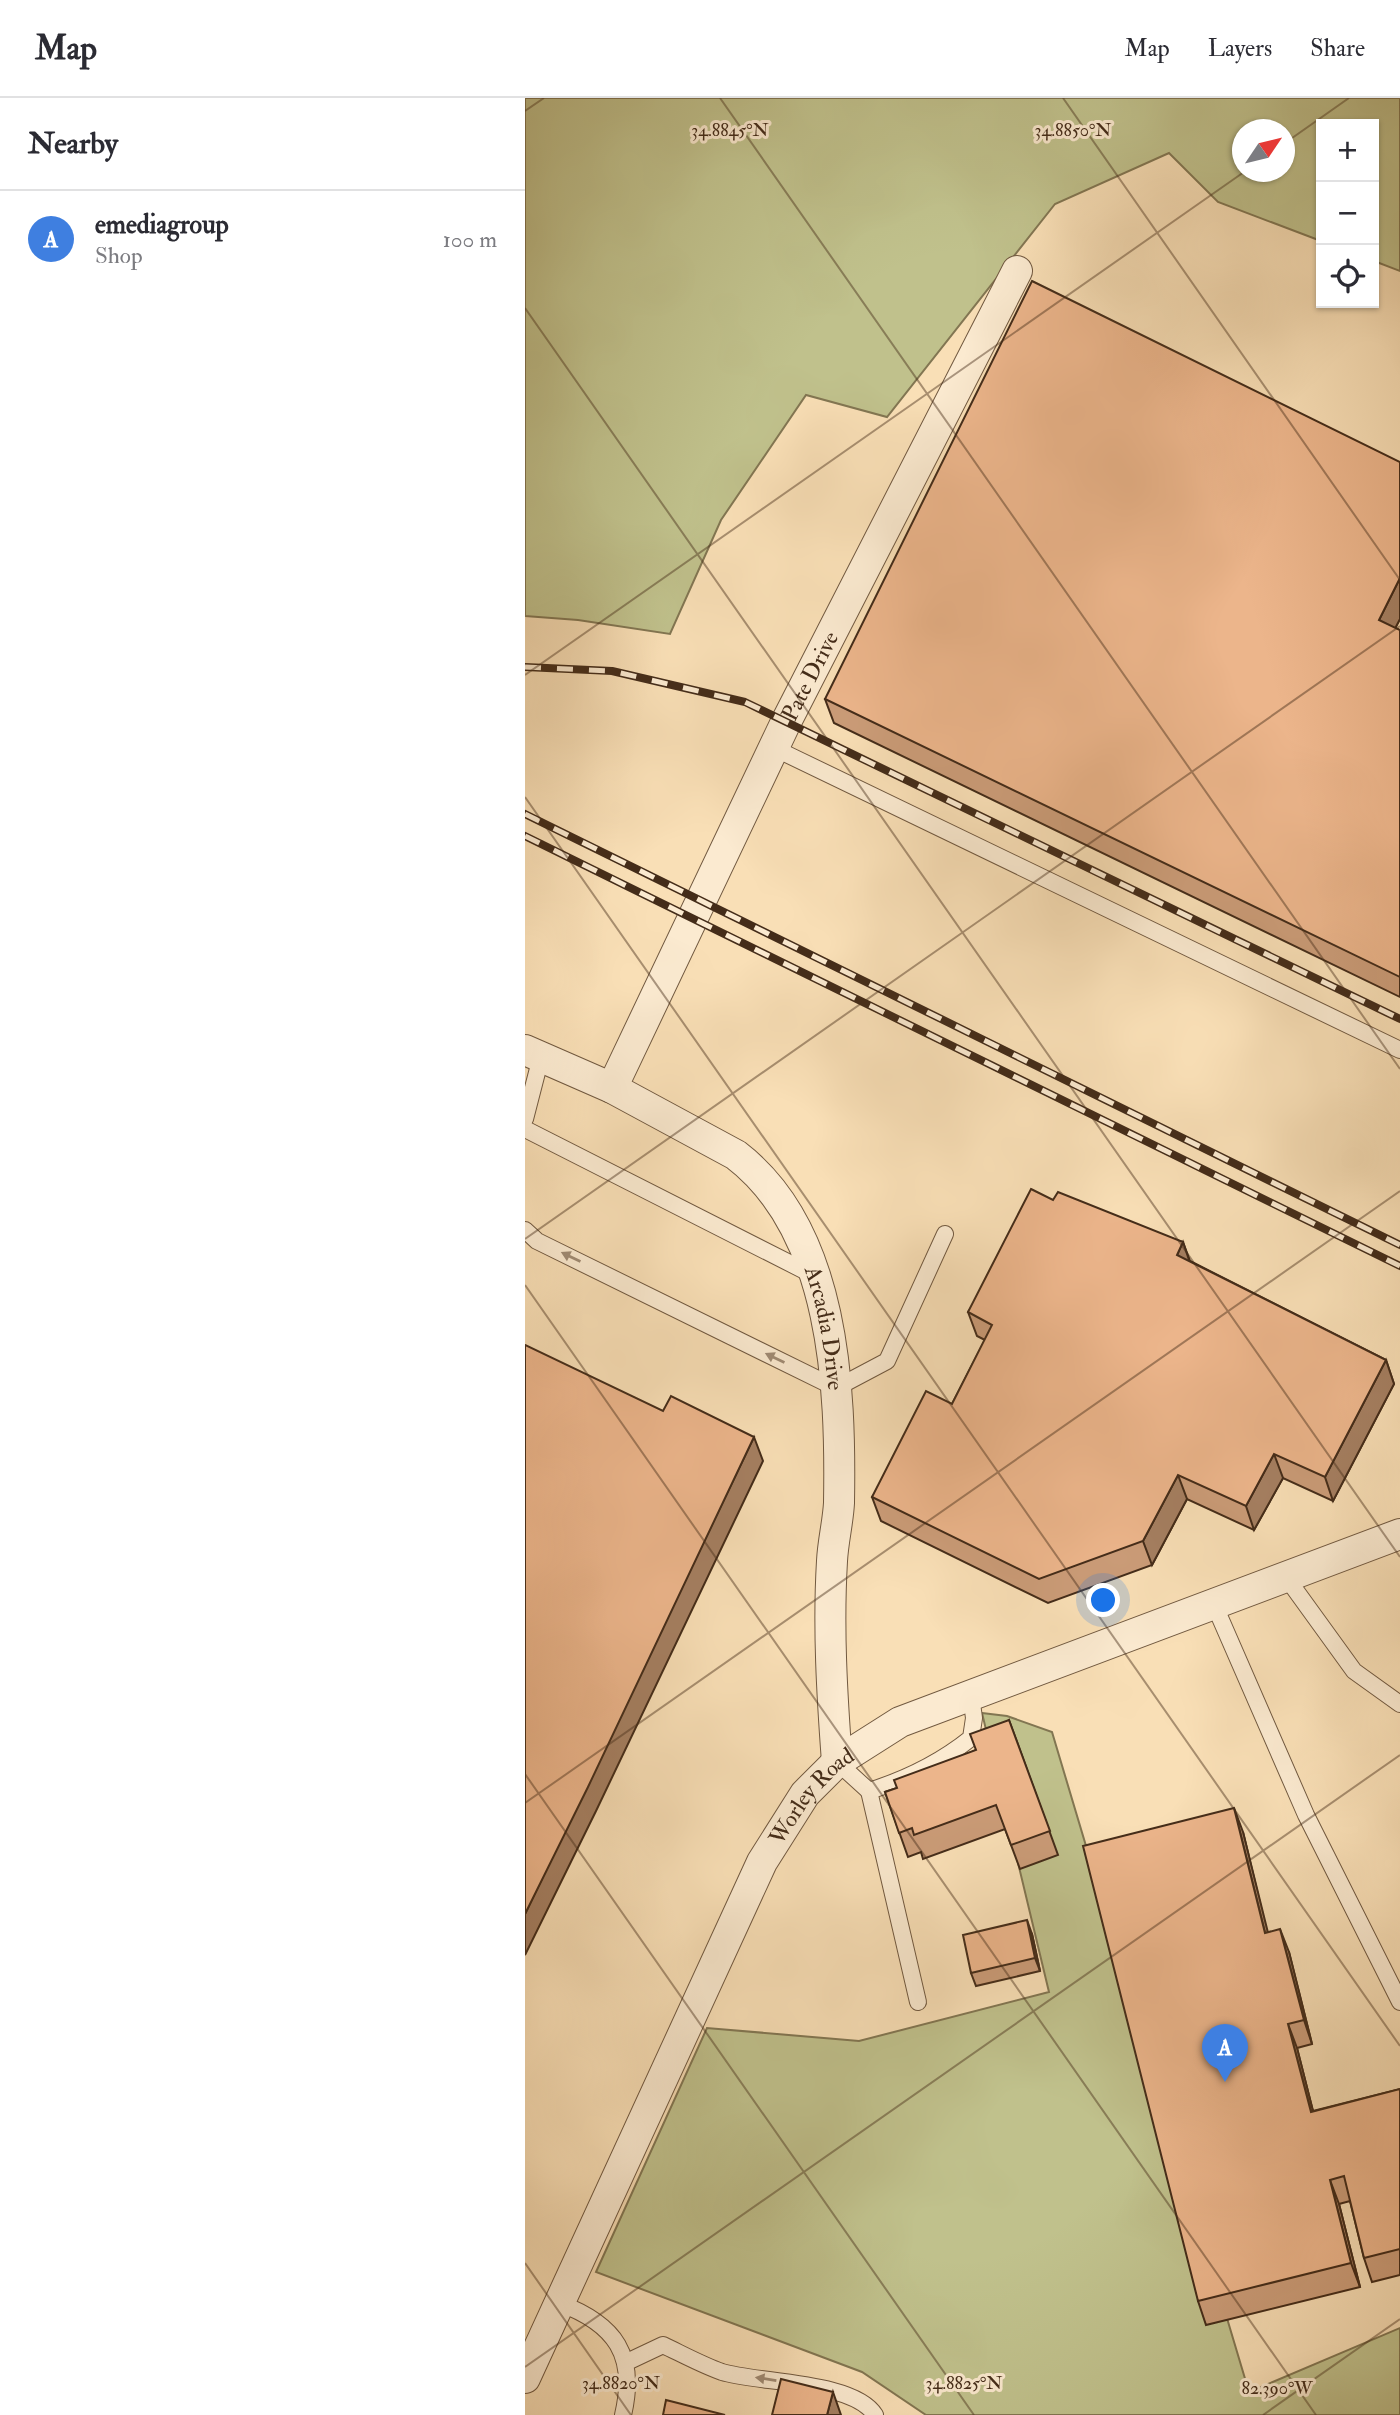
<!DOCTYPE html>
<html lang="en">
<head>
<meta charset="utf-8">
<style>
	body { margin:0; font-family:"IM FELL Double Pica",serif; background:#f2f2f3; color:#2b2b33 }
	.controls { position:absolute; right:21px; top:21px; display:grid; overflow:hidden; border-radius:0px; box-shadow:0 2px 5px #0004 }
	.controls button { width:63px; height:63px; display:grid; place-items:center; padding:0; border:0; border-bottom:2px solid #e1e1e2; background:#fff; color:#2b2b33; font:35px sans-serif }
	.compass { position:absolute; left:707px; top:21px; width:63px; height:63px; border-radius:50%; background:#fff; box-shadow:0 2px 5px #0004; rotate:55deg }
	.you { position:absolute; left:579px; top:1503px; width:24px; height:24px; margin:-18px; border:5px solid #fff; border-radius:50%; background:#1a73e8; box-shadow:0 0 0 10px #1a73e833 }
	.badge { display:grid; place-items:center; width:46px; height:46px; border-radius:50%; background:#8f2418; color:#fff; font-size:23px; font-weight:700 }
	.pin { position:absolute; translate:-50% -58px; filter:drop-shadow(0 2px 4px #0008) }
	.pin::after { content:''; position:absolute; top:37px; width:24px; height:21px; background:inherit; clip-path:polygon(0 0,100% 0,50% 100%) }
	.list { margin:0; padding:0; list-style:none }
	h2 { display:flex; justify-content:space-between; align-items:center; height:91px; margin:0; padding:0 28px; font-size:30px }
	h2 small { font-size:23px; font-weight:400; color:#7c7c81 }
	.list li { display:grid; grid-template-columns:46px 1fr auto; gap:21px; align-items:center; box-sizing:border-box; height:98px; padding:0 28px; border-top:2px solid #e1e1e2 }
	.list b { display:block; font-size:26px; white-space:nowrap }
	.list p { margin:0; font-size:23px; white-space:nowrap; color:#7c7c81 }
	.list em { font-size:23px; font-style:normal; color:#7c7c81 }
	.icon { flex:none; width:38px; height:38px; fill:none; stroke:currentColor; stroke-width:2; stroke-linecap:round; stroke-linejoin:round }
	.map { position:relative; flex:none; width:875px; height:2317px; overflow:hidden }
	header { display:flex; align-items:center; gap:42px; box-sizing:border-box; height:98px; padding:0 35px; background:#fff; border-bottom:2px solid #e1e1e2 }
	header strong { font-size:33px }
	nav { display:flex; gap:38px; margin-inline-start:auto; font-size:24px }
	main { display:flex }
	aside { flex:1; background:#fff }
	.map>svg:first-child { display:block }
	.green { fill:#c0c18c; stroke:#827652; stroke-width:2; fill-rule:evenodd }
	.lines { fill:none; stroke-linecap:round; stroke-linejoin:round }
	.service-casing { stroke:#715940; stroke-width:18 }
	.minor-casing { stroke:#715940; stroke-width:32 }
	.service { stroke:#fbead0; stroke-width:16 }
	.minor { stroke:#fbead0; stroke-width:30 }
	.rail-casing { stroke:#442c19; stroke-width:8 }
	.rail { stroke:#fbead0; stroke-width:5; stroke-dasharray:16; stroke-linecap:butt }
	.wall { fill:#cb9c78; stroke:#442c19; stroke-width:2 }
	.shaded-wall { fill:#a57f61; stroke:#442c19; stroke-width:2 }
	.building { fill:#ecb58b; stroke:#442c19; stroke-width:2 }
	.oneway { fill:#a08b74 }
	.ticks { fill:none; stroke:#442c19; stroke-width:2; stroke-opacity:0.45 }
	.labels { text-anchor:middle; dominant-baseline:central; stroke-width:6; stroke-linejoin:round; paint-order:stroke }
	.street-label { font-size:23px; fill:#442c19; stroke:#fbead0 }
	.ticks-label { font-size:18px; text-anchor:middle; fill:#442c19; stroke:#fbead0; stroke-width:6; stroke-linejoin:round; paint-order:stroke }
</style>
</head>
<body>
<header>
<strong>Map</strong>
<nav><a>Map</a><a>Layers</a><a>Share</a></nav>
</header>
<main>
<aside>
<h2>Nearby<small></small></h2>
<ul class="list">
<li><span class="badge" style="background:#3f7fe0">A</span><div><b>emediagroup</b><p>Shop</p></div><em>100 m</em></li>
</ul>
</aside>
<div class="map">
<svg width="875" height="2317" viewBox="0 0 875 2317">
	<rect width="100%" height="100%" fill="#f9dfb6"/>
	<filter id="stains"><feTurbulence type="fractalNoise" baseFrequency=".00286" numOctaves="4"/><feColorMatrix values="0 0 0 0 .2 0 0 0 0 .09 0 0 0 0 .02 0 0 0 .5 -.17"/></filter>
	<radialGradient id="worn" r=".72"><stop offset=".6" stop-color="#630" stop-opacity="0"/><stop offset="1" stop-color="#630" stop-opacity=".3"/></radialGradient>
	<g class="green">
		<path d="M0,0H875V173L849,163V26H796V143L693,104L644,55L530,106L362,319L281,297L196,422L145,536L53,522L0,518ZM718,32H760V74H718Z"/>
		<path d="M457,1615L482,1618L527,1634L724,2294L875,2230V2317H401L337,2274L71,2174L182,1930L334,1943L524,1894Z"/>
	</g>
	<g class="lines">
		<g class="service-casing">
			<g id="service">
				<path d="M249,650L875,952"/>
				<path d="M0,1021L16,959"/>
				<path d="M0,1031L288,1177"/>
				<path d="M0,1132L12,1143L311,1290L362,1263L420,1136"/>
				<path d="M761,1479L829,1573L875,1606"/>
				<path d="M689,1506L781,1717L875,1904"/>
				<path d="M312,1664L344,1693C382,1681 415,1665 446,1640L449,1620L446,1598"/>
				<path d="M344,1693L393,1904"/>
				<path d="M34,2205C91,2226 112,2258 98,2317"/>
				<path d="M102,2264L138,2247C157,2256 177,2267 197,2274C233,2285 329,2283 350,2317"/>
			</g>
		</g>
		<g class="minor-casing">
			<g id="minor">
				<path id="s1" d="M0,952L87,990L211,1057C310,1133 316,1289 314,1405C313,1424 308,1443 307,1463C303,1530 307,1597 312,1664"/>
				<path id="s2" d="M87,990L261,624L492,173"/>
				<path id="s3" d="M0,2280L237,1764L280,1696L312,1664L375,1624L875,1436"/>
			</g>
		</g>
		<use href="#service" class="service"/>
		<use href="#minor" class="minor"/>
		<g class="rail-casing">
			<g id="rail">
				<path d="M0,569L87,573L220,604L875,921"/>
				<path d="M0,716L875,1147"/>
				<path d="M0,738L875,1168"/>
			</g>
		</g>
		<use href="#rail" class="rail"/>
	</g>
	<g class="wall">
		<path d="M875,364V521L870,530L875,532V899L309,625L300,601Z"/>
		<path d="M528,1102L658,1144L665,1163L861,1262L869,1286L808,1403L758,1380L729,1432L662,1401L627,1467L523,1505L356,1423L347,1399L427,1306L460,1242L452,1238L443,1214Z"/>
		<path d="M484,1622L533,1757L495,1771L480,1731L398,1761L396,1754L383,1759L360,1694L372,1690L451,1652Z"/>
		<path d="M718,1734L742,1834L764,1854L787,1946L772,1950L788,2013L875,1991V2177L847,2184L839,2160L825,2103L814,2106L835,2189L681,2227L673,2203Z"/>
		<path d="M507,1836L515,1873L451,1888L446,1875Z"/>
	</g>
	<g class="shaded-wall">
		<path d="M875,480V521L862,546L854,522Z"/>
		<path d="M658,1144L666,1168L652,1157Z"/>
		<path d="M861,1262L869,1286L808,1403L800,1379Z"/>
		<path d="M229,1339L238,1363L71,1713L0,1857V1816Z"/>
		<path d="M749,1356L758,1380L729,1432L721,1408Z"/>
		<path d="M653,1377L662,1401L627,1467L618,1443Z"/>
		<path d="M709,1710L718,1734L749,1859L740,1835Z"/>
		<path d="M502,1822L507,1836L515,1873L510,1860Z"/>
		<path d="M755,1831L764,1854L787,1946L779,1922Z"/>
		<path d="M763,1926L772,1950L794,2037L786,2014Z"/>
		<path d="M805,2082L814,2106L835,2189L826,2165Z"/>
		<path d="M308,2294L316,2317H302Z"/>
	</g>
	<g class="building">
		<path d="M507,183L875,364V480L854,522L875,532V879L300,601Z"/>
		<path d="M506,1091L528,1102L533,1094L658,1144L652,1157L861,1262L800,1379L749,1356L721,1408L653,1377L618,1443L514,1481L347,1399L401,1293L427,1306L467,1227L443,1214Z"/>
		<path d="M0,1247L138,1313L146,1298L229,1339L63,1689L0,1816Z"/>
		<path d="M484,1622L525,1733L486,1747L471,1707L389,1737L387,1730L374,1735L360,1694L372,1690L369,1682L451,1652L445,1636Z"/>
		<path d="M709,1710L740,1835L755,1831L779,1922L763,1926L786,2014L875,1991V2151L839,2160L819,2078L805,2082L826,2165L673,2203L558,1748Z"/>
		<path d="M502,1822L510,1860L446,1875L438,1837Z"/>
		<path d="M256,2281L308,2294L302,2317H247Z"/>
		<path d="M141,2302L200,2317H138Z"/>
	</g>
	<defs><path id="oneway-solid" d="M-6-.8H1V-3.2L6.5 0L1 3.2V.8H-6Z" transform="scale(1.75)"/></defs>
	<g class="oneway">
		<use href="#oneway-solid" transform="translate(46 1159) rotate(-154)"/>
		<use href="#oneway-solid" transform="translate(250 1260) rotate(-154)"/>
		<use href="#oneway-solid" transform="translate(241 2281) rotate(-171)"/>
	</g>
	<path class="ticks" d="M195,0L875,971M538,0L875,482M0,13L19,0M760,45L824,0M0,210L875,1459M0,577L719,74M0,699L875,1948M0,1141L875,528M0,1187L791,2317M0,1676L449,2317M0,1705L875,1093M0,2165L106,2317M0,2269L875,1657M738,2317L875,2221"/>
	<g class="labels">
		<g class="street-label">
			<text stroke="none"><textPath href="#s2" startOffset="457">Pate Drive</textPath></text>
			<text stroke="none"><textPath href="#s1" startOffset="436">Arcadia Drive</textPath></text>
			<text stroke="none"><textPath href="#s3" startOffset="651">Worley Road</textPath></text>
		</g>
	</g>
	<g class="ticks-label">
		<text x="205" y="38">34.8845°N</text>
		<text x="548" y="38">34.8850°N</text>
		<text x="96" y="2291">34.8820°N</text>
		<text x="439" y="2291">34.8825°N</text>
		<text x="752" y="2296">82.390°W</text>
	</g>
	<rect width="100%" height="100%" filter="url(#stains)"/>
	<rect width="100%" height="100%" fill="url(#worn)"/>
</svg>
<div class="controls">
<button>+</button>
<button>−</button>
<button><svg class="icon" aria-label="locate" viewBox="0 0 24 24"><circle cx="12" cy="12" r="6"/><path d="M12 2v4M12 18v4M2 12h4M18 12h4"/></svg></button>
</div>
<svg class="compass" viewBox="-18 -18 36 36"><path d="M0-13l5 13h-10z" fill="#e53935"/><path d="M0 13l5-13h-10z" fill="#7c7c81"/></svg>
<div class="you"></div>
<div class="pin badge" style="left:700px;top:1984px;background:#3f7fe0">A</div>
</div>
</main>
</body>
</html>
